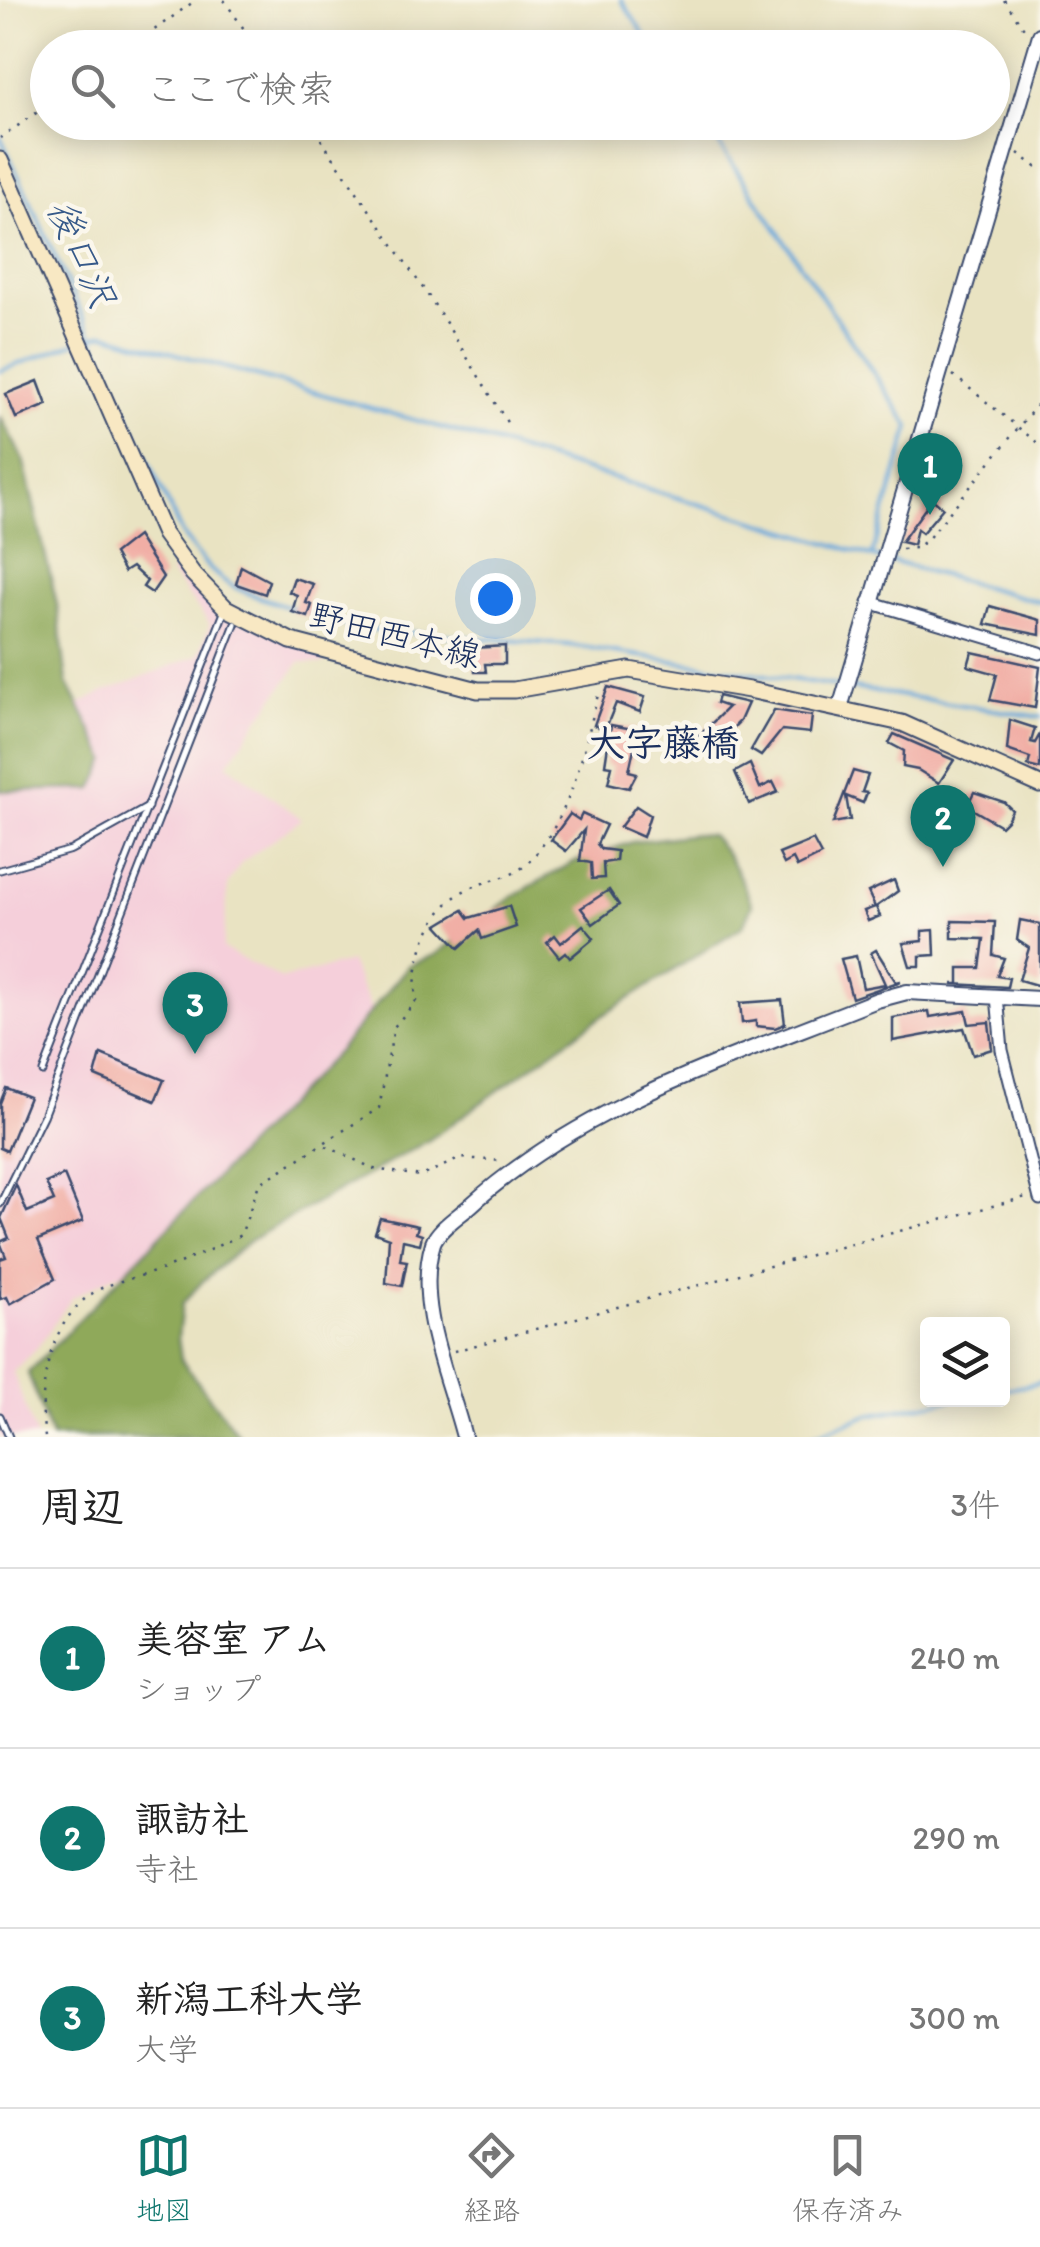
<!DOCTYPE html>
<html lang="ja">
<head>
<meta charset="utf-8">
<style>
	body { margin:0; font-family:Itim,"Klee One",sans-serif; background:#f2f2f2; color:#222 }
	.controls { position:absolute; right:30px; bottom:30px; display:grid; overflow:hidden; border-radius:10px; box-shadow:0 5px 25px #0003 }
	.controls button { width:90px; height:90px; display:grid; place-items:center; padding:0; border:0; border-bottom:2px solid #e0e0e0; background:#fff; color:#222; font:50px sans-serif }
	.you { position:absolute; left:495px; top:598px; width:35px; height:35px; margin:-25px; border:8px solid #fff; border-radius:50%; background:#1a73e8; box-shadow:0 0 0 15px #1a73e833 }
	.badge { display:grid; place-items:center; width:65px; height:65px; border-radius:50%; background:#0f766e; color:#fff; font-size:32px; font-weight:700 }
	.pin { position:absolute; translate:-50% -82px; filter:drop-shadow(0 2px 5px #0008) }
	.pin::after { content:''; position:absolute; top:52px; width:35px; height:30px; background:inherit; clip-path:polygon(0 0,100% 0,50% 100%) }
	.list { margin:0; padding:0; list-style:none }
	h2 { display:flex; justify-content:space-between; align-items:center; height:130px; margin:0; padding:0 40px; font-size:42px }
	h2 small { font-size:32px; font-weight:400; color:#767676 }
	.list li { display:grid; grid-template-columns:65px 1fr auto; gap:30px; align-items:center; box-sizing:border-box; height:180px; padding:0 40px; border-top:2px solid #e0e0e0 }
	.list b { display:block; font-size:38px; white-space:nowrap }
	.list p { margin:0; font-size:32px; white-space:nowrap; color:#767676 }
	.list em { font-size:32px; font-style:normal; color:#767676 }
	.icon { flex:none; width:55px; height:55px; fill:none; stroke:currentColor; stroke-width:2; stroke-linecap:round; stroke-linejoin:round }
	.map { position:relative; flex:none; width:1040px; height:1437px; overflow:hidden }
	.search { position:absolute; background:#fff; box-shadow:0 5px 25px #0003; left:30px; right:30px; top:30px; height:110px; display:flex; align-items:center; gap:25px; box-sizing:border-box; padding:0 35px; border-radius:55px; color:#767676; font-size:38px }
	.sheet { height:670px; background:#fff }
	nav { display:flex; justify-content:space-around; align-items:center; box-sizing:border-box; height:140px; border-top:2px solid #e0e0e0; background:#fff; font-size:28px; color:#767676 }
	nav a { display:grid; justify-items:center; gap:5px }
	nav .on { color:#0f766e }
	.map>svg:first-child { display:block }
	.built { fill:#f5cfda }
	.forest { fill:#8fa95a; stroke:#556c5c; stroke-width:2.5 }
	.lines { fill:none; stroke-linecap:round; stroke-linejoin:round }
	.stream { stroke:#68a7da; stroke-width:4 }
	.building { fill:#f1aea5 }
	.service-casing { stroke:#3a4a6d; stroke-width:9 }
	.minor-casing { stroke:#3a4a6d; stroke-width:15 }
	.tertiary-casing { stroke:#3a4a6d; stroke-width:18 }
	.secondary-casing { stroke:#3a4a6d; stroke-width:19 }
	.path { stroke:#3a4a6d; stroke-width:2.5; stroke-dasharray:2.5 8; stroke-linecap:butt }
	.service { stroke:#fff; stroke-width:5 }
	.minor { stroke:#fff; stroke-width:11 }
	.tertiary { stroke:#fff; stroke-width:14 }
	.secondary { stroke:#f8e8c3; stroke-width:15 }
	.labels { text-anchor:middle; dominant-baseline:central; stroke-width:9; stroke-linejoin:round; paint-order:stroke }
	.street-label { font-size:35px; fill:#1b2f5e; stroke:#fbf7ec }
	.water-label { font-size:38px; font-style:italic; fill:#365989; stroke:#fbf7ec }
	.neighbourhood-label { font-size:38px; font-weight:bold; fill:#1b2f5e; stroke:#fbf7ec }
</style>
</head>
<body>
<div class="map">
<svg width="1040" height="1437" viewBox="0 0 1040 1437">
	<rect width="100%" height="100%" fill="#fbf7ec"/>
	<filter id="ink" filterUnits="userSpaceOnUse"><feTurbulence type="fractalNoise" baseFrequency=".01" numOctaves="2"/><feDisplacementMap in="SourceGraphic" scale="20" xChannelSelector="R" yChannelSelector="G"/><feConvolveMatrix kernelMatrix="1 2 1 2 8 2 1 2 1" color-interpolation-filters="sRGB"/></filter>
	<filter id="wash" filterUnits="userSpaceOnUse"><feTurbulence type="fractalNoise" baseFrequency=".0048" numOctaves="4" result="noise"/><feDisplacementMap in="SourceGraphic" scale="40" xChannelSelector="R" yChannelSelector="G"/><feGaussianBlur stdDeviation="2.25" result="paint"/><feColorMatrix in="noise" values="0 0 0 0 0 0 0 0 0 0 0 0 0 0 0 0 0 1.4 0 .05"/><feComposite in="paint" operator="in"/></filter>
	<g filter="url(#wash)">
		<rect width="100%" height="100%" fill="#e9e3c2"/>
		<path class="built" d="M177,564L216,611L327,654L323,664L300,662L227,764L302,819L241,863L228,884L223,949L282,979L350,962L423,1129L175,1256L113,1276L72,1298L37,1348L13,1372L36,1437H0V743L104,692L198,655L210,624L171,573Z"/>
		<g class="forest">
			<path d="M0,416L23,459L57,604L67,682L107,760L93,789L0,791Z"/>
			<path d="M696,834L711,835C730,854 742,880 752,905L743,926L602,1016L429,1140L249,1241L204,1280L182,1304L178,1337L181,1360L240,1437H51L28,1373L337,1052L409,965L435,955L515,895L574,862L632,842Z"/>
		</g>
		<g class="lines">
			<g class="stream">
				<path d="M621,0L653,48"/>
				<path d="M704,122L910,427L872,556"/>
				<path d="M0,136L181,532C218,588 234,589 295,609"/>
				<path d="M88,338L105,334L479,438L881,559"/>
				<path d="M0,371L75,343"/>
				<path d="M890,561L1040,602"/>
				<path d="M309,613L355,628L569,645L843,687"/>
				<path d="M852,688L1040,717"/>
				<path d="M1002,1390L1040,1383"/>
				<path d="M810,1437L868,1415L951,1400"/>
			</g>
		</g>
		<g id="blocks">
			<g class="building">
				<path d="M38,381L47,405L16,418L6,394Z"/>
				<path d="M932,499L943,508L922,533L917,529L913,545L901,542Z"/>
				<path d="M137,536L163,577L152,593L143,587L147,581L132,567L124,572L114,554Z"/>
				<path d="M241,566L269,581L265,594L236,584Z"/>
				<path d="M294,578L313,584L306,603L312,605L308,617L292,612L297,595L289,592Z"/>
				<path d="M990,606L1040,620V635L985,624Z"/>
				<path d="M505,646V664H485L486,672H475L474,648Z"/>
				<path d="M972,652L1040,667L1035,708L990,700L997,674L968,666Z"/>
				<path d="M608,687L645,697L640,712L616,703L605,730L594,725Z"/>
				<path d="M718,696L748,703L740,721L728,733L733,738L707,753L698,744L704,738L698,737L728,707L716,703Z"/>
				<path d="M774,710L812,716L810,733L782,730L761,756L751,750Z"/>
				<path d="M1010,720L1035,728L1031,742L1035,743L1040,734V769L1028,766L1030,758L1007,750Z"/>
				<path d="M611,725L638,730L629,771L637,773L629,788L608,783L612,766L605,765Z"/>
				<path d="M894,734L954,760L939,783L918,770L903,767L904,751L889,743Z"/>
				<path d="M750,764L760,788L773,782L778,792L749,804L735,772Z"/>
				<path d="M853,771L868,775L862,792L867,793L863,803L846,796L850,820L833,823Z"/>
				<path d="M974,792L1004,802L1012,810L1007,820L1001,826L967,806Z"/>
				<path d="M636,806L650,815L643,837L620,827Z"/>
				<path d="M570,814L579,820L582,814L606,825L597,844L601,849L617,851L616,861L603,863L604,878L592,879L591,863L580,861L584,830L566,851L551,840Z"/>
				<path d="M813,840L821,855L797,867L793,859L784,864L779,854Z"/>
				<path d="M894,880L898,891L876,907L880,916L868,921L864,911L875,907L868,892Z"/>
				<path d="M609,890L619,905L593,924L581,908Z"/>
				<path d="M509,906L516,927L482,939L479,930L459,948L438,925L463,910L469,918Z"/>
				<path d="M1020,920L1040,924V986L1019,980L1029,948L1017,940Z"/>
				<path d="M952,921L995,922L993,955L1004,958L997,976L1009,978L1007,987L952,984H959V968H980L984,939L952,938Z"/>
				<path d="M583,925L594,938L570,958L565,952L559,957L547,942L555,935L561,943Z"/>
				<path d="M934,930L935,955L920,956V966H910L903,943L922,941V931Z"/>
				<path d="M876,950L896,982L901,981L852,998L841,959L856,956L863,988L885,984L871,953Z"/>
				<path d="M782,1000L785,1024L775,1028L756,1026V1021L742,1023L740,1003Z"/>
				<path d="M929,1011L930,1017L966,1011L969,1024L989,1022L992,1049L973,1055L964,1028L893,1041V1018Z"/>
				<path d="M101,1054L164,1080L155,1101L95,1076Z"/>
				<path d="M6,1088L29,1097L7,1151L0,1148V1103Z"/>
				<path d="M64,1175L83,1221L38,1240L55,1279L10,1304L7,1297L0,1299V1259L6,1257L0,1242L9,1238L1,1218L16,1185L27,1212L54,1201L46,1183Z"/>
				<path d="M380,1218L418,1226L416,1233L422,1235L420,1244L403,1240L400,1260L407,1261L402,1286L386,1283L389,1238L375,1233Z"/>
			</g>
		</g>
	</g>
	<g filter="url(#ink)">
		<use href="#blocks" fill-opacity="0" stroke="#3a4a6d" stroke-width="2.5"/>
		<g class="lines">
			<g class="service-casing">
				<g id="service">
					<path d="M0,870L71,850L148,807"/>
					<path d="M43,1072L225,610"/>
					<path d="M0,1204L43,1116L235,624"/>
					<path d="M0,1416L9,1437"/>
				</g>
			</g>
			<g class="minor-casing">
				<g id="minor">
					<path d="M869,602L1040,653"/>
					<path d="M997,996L1002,1050L1040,1199"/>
				</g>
			</g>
			<g class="tertiary-casing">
				<g id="tertiary">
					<path d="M840,708L1040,35"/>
					<path d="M464,1437C449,1378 414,1304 433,1243C438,1229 459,1216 470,1206C585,1102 736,1057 877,1000L907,992L1040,999"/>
				</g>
			</g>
			<g class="secondary-casing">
				<path id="secondary" d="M0,160L164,534L193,574L226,608L291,641L478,690H514L629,670L749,690L902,723L1040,785"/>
			</g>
			<g class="path">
				<path d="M224,0L257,48"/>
				<path d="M1004,0L1028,34"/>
				<path d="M129,48L196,0"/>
				<path d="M309,122L438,310L508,424"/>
				<path d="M0,138L48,105"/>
				<path d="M1018,153L1040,170"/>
				<path d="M953,375L1040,445"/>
				<path d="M902,549L916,548L927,540L1040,401"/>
				<path d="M326,1146L374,1169L421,1176L461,1158L503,1161"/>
				<path d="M454,1351L1026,1197"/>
				<path d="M45,1437C37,1388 49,1319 96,1291C115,1280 142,1277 163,1269C190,1260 215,1247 241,1235L259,1184L379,1108L394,1027L416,1001C411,964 431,905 468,889C508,871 515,884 544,843C576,798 585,744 599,691"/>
			</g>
			<use href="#service" class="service"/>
			<use href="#minor" class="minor"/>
			<use href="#tertiary" class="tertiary"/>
			<use href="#secondary" class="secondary"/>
		</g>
	</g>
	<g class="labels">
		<g class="street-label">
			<text transform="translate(395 635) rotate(14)">野田西本線</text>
		</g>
		<g class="water-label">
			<text transform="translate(82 253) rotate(66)">後口沢</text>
		</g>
		<g class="neighbourhood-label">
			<text x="663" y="743">大字藤橋</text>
		</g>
	</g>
</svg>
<div class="controls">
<button><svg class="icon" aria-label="layers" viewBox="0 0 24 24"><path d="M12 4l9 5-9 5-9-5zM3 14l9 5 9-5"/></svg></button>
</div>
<div class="you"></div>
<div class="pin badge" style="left:930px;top:515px">1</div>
<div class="pin badge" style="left:943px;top:867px">2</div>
<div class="pin badge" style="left:195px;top:1054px">3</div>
<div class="search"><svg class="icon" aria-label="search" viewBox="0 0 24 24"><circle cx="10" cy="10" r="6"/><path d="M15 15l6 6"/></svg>ここで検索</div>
</div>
<section class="sheet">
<h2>周辺<small>3件</small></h2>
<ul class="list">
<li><span class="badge">1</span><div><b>美容室 アム</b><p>ショップ</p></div><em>240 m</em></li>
<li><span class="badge">2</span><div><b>諏訪社</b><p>寺社</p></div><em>290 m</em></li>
<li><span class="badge">3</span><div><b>新潟工科大学</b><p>大学</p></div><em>300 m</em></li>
</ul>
</section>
<nav>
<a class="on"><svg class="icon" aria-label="map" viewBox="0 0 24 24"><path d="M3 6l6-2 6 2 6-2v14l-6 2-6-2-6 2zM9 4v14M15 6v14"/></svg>地図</a>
<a><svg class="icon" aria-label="directions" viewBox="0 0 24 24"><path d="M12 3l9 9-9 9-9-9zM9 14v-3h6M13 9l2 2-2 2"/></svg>経路</a>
<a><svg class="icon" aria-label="saved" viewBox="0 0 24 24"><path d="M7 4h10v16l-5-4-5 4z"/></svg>保存済み</a>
</nav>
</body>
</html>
